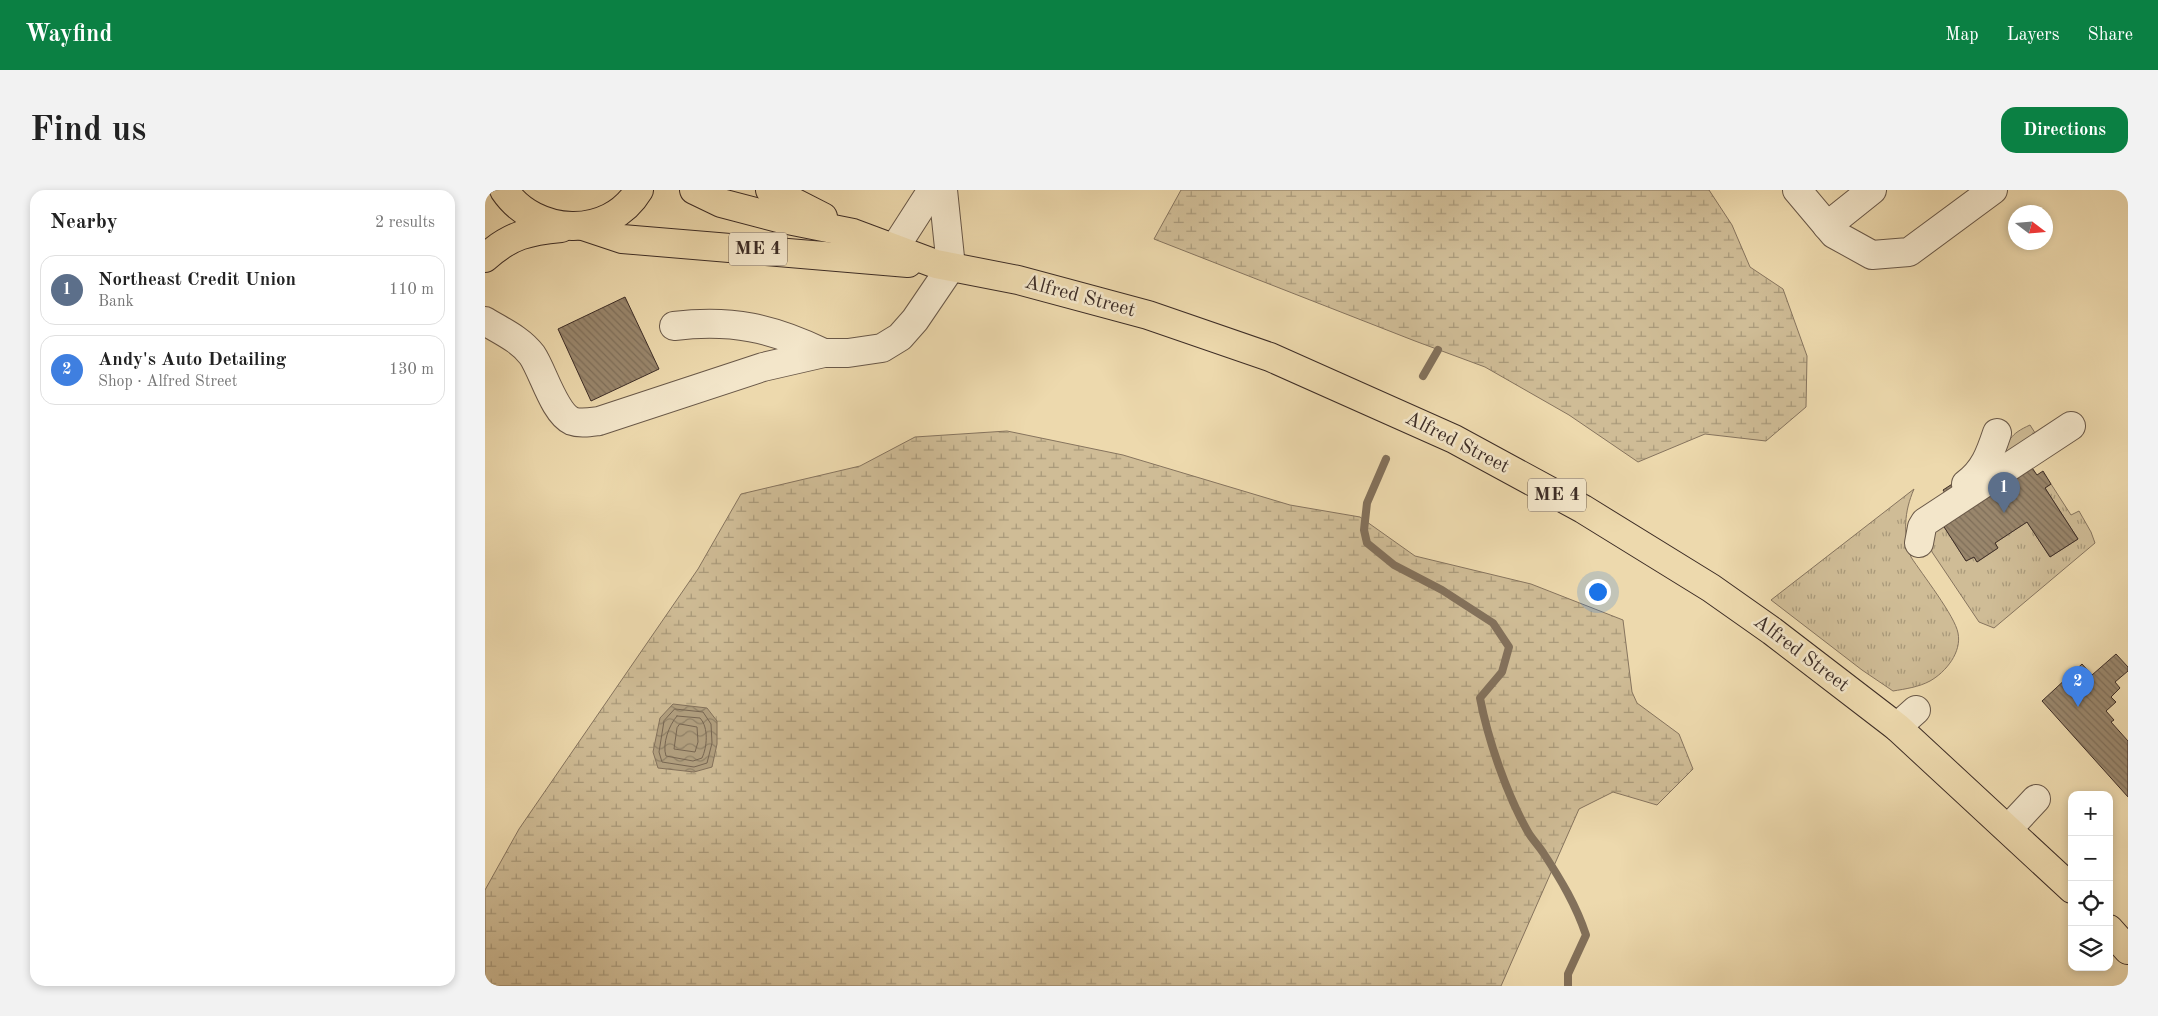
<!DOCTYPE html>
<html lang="en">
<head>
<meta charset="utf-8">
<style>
	body { margin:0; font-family:"Old Standard TT",serif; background:#f2f2f2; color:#222 }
	.controls { position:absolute; right:15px; bottom:15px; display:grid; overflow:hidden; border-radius:10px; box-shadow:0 2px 8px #0003 }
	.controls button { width:45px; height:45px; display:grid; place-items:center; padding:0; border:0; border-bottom:1px solid #e0e0e0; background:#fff; color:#222; font:25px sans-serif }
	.compass { position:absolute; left:1523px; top:15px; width:45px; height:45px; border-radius:50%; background:#fff; box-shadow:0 2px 8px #0003; rotate:106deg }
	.you { position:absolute; left:1112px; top:401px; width:18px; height:18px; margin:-12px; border:4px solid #fff; border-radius:50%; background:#1a73e8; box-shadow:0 0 0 8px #1a73e833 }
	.badge { display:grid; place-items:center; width:32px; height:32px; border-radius:50%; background:#0b8043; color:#fff; font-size:16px; font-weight:700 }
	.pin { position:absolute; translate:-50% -41px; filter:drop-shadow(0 1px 2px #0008) }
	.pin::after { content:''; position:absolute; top:26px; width:18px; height:15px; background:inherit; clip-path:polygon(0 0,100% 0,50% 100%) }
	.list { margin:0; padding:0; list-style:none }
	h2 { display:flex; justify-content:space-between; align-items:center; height:65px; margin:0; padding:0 20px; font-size:21px }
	h2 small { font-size:16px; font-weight:400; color:#767676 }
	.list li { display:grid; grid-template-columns:32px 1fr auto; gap:15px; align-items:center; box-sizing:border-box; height:70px; margin:0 10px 10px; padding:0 10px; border:1px solid #e0e0e0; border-radius:15px }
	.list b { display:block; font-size:19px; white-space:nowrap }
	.list p { margin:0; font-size:16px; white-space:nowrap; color:#767676 }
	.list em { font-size:16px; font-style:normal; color:#767676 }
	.icon { flex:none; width:28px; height:28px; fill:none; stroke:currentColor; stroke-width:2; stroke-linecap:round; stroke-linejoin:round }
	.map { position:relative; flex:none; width:1643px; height:796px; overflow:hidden; border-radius:15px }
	header { display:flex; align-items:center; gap:30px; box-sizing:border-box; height:70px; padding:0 25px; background:#0b8043; color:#fff }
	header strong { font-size:24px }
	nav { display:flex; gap:28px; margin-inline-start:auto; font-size:18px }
	.intro { display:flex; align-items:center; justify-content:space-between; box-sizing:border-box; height:120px; padding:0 30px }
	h1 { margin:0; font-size:35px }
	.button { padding:12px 22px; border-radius:15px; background:#0b8043; color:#fff; font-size:18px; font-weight:700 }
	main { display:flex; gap:30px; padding:0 30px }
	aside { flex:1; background:#fff; border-radius:15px; box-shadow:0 2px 8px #0003 }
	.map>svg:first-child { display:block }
	.grass { fill:url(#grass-tufts); stroke:#86745e }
	.wetland { fill:url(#wetland-marsh); stroke:#86745e }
	.water { fill:url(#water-waves); stroke:#83715b }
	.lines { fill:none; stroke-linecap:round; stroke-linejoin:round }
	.shore { stroke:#776652; stroke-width:1 }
	.stream { stroke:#83715b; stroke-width:8 }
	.building { fill:url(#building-back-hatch); stroke:#3d2d26 }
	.minor-casing { stroke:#695848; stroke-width:30 }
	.major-casing { stroke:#3d2d26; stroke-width:30 }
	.highway-casing { stroke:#3d2d26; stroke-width:30 }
	.minor { stroke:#f3e6ca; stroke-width:28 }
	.major { stroke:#edd9ad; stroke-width:28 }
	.highway { stroke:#edd9ad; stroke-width:28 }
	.labels { text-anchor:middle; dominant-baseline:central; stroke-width:5; stroke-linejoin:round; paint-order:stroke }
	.shield { fill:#f3e6ca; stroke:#746457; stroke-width:1 }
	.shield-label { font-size:19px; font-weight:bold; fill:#3d2d26 }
	.street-label { font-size:20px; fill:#3d2d26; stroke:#f3e6ca }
</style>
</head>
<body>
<header>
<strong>Wayfind</strong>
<nav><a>Map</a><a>Layers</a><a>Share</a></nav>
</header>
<div class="intro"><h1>Find us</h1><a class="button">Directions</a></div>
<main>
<aside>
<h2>Nearby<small>2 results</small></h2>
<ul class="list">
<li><span class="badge" style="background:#5c6f8a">1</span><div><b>Northeast Credit Union</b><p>Bank</p></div><em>110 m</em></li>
<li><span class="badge" style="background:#3f7fe0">2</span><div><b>Andy's Auto Detailing</b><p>Shop · Alfred Street</p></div><em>130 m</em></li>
</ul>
</aside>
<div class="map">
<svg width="1643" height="796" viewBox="0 0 1643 796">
	<defs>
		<pattern id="grass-tufts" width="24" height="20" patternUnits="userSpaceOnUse" patternTransform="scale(1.25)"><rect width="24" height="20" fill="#cfbc96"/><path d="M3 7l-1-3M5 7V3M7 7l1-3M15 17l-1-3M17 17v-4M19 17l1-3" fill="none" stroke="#a9997a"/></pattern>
		<pattern id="wetland-marsh" width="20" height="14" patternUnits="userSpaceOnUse" patternTransform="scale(1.25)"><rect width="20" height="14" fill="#cfbc96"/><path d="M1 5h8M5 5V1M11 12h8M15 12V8" fill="none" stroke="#a9997a"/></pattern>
		<pattern id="water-waves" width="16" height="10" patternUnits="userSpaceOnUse" patternTransform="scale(1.25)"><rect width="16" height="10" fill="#b19f7f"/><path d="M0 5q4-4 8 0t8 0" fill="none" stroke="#918268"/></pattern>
		<pattern id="building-back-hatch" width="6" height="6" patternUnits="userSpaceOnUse" patternTransform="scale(1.25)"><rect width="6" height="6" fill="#99866c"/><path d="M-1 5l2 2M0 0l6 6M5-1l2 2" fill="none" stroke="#7e6e59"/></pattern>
	</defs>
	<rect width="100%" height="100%" fill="#edd9ad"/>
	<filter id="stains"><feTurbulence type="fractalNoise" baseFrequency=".004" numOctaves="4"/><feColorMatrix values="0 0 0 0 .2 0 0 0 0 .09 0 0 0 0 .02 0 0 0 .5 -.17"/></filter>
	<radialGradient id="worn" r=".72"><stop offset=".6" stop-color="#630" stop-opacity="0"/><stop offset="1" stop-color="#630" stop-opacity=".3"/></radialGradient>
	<g class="grass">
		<path d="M1545,235L1552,246L1516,270C1523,250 1525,244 1545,235Z"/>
		<path d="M1566,294L1586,325L1594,321L1606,342L1610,353L1509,438L1494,432L1447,362L1445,354L1454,329L1481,371L1489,367L1492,372L1513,358L1510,353L1542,332L1565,367L1593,349L1560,298Z"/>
		<path d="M1429,299C1419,322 1418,343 1426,367C1437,384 1470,426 1473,443C1477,462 1461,482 1445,491C1434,497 1420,499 1408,501L1377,480L1286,410Z"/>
	</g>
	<g class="wetland">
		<path d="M696,0H1224L1247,35L1265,77L1298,99L1322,166L1321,217L1281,251L1220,244L1153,272L1084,225L1000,177L930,151L669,49Z"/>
		<path d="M522,241L638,265L805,315L875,327L930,366L1046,394L1138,430L1147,502L1152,513L1194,544L1208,579L1172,615L1128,602L1094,619L1016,796H0V700L34,639L213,379L256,304L375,276L430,247Z"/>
	</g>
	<path class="water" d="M188,514L222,518L232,531V554L227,577L209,582L173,578L168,562L175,528Z"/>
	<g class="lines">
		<g class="shore">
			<path d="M190,519L218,522L226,534L227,553L222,573L209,577L177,572L174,562L179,531Z"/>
			<path d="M192,526L215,528C224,538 222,557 217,568L208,571L181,566C177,554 184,535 192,526Z"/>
			<path d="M195,534L212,537L213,552L210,562L189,559L192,538Z"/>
		</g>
		<g class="stream">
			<path d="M938,186L953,160"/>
			<path d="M901,269L882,313L879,340L882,353L909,375L957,400L1008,433L1024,457L1017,482L995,508C1003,550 1022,605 1043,642C1047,649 1054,656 1059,664C1076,690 1091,715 1101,745L1083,784V796"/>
		</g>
	</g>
	<g class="building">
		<path d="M140,107L174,179L106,211L73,139Z"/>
		<path d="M1543,272L1552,285L1558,281L1566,294L1560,298L1593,349L1565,367L1542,332L1510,353L1513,358L1492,372L1489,367L1481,371L1454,329L1470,318L1458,300L1478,287Z"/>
		<path d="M1631,464L1643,477V481L1630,492L1635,498L1626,507L1631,512L1621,521L1629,530L1626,532L1643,551V607L1557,511L1597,474L1607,485Z"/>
	</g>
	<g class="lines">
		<g class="minor-casing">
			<g id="minor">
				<path d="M1312,0L1349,44L1387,65L1424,62L1508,0"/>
				<path d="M1342,36L1387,0"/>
				<path d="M409,59L447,0"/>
				<path d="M0,131C16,141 35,149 47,165C58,181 69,223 87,231C95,234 106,232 114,231L278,177L339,163H363L397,158L415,147L430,130L466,77L458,0"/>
				<path d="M189,136C247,129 287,138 339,163"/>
				<path d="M1481,294C1499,281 1505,264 1512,243"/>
				<path d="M1434,353L1437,337L1440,332L1586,236"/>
				<path d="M1412,537L1431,520"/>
				<path d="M1523,639L1551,609"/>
			</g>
		</g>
		<g class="major-casing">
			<g id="major">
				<path d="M209,0L236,13L293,28L368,43L451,74L533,90L663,125L785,167L969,249L1098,319L1226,398L1287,441L1412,537L1587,699"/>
				<path d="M285,0L338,27"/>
				<path d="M98,36L137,49L423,73"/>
				<path d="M1624,739L1643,760"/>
			</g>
		</g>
		<g class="highway-casing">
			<g id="highway">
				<path d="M19,0C50,46 124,50 154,0"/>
				<path d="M0,68C25,45 44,41 76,38"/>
			</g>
		</g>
		<use href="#minor" class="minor"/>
		<use href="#major" class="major"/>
		<use href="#highway" class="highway"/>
	</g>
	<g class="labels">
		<g class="shield">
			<rect x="244" y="42.5" width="58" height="33" rx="4"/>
			<rect x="1043" y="288.5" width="58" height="33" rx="4"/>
		</g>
		<g class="shield-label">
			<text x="273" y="59">ME 4</text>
			<text x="1072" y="305">ME 4</text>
		</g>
		<g class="street-label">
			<text transform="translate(595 107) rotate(15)">Alfred Street</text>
			<text transform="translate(972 253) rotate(27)">Alfred Street</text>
			<text transform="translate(1316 464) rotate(37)">Alfred Street</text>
		</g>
	</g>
	<rect width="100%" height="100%" filter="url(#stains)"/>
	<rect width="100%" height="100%" fill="url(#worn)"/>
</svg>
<div class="controls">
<button>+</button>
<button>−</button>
<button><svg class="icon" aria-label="locate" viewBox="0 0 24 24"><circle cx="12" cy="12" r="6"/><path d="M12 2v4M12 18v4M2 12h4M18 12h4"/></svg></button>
<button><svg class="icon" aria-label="layers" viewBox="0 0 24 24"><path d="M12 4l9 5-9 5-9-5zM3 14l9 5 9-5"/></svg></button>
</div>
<svg class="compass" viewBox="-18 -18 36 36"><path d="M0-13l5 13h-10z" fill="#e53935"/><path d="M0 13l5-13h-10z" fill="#767676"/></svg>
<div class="you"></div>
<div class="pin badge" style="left:1519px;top:323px;background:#5c6f8a">1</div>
<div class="pin badge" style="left:1593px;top:517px;background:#3f7fe0">2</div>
</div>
</main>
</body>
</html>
